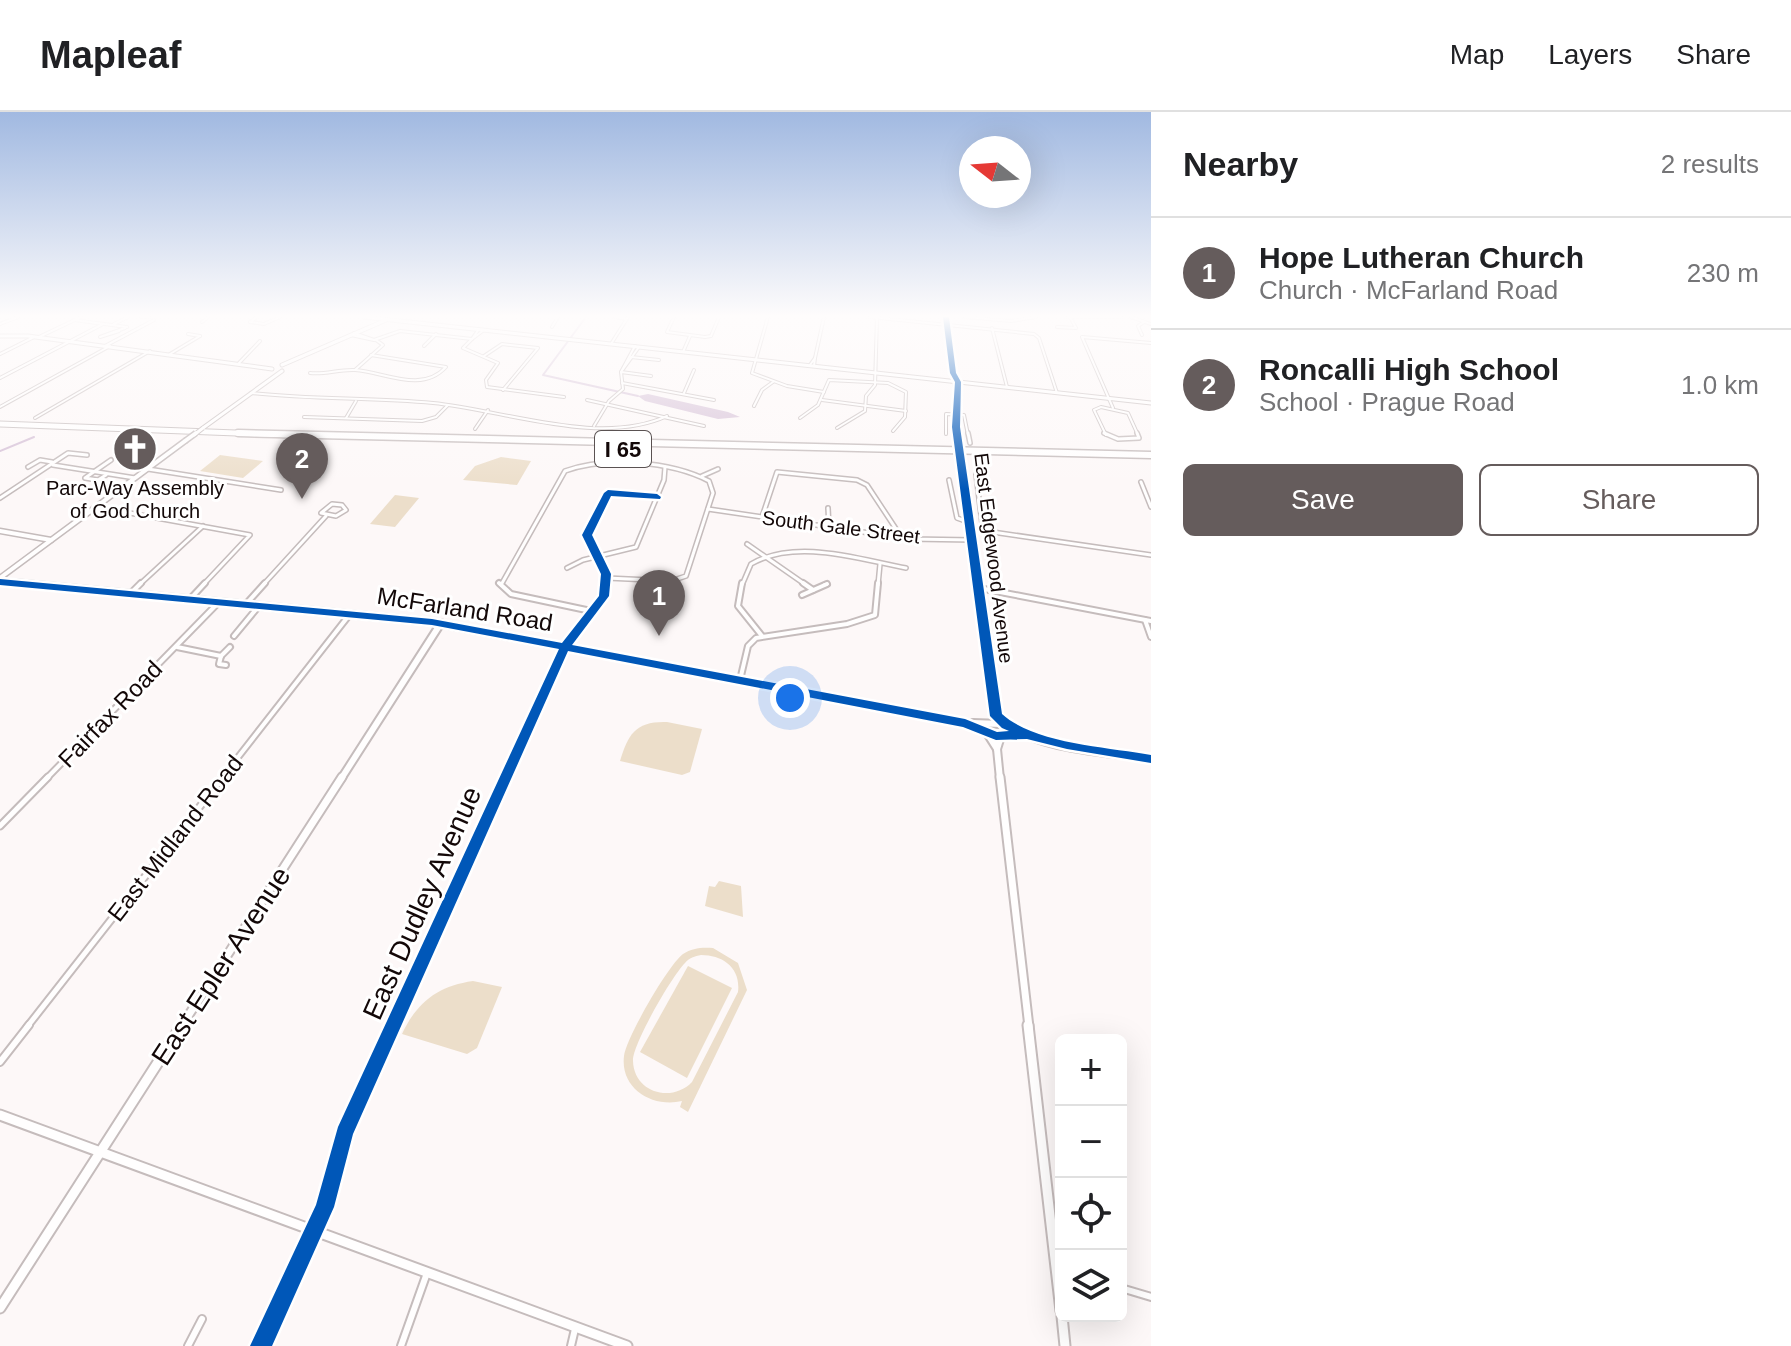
<!DOCTYPE html>
<html lang="en">
<head>
<meta charset="utf-8">
<style>
	body { margin:0; font-family:Helvetica,sans-serif; background:#f6f6f6; color:#202124 }
	.controls { position:absolute; right:24px; bottom:24px; display:grid; overflow:hidden; border-radius:12px; box-shadow:0 8px 32px #0002 }
	.controls button { width:72px; height:72px; display:grid; place-items:center; padding:0; border:0; border-bottom:2px solid #e0e0e0; background:#fff; color:#202124; font:40px sans-serif }
	.compass { position:absolute; left:959px; top:24px; width:72px; height:72px; border-radius:50%; background:#fff; box-shadow:0 8px 32px #0002; rotate:287deg }
	.you { position:absolute; left:790px; top:586px; width:28px; height:28px; margin:-20px; border:6px solid #fff; border-radius:50%; background:#1a73e8; box-shadow:0 0 0 12px #1a73e833 }
	.badge { display:grid; place-items:center; width:52px; height:52px; border-radius:50%; background:#655c5c; color:#fff; font-size:26px; font-weight:700 }
	.pin { position:absolute; translate:-50% -66px; filter:drop-shadow(0 2px 4px #0008) }
	.pin::after { content:''; position:absolute; top:42px; width:28px; height:24px; background:inherit; clip-path:polygon(0 0,100% 0,50% 100%) }
	.list { margin:0; padding:0; list-style:none }
	h2 { display:flex; justify-content:space-between; align-items:center; height:104px; margin:0; padding:0 32px; font-size:34px }
	h2 small { font-size:26px; font-weight:400; color:#757577 }
	.list li { display:grid; grid-template-columns:52px 1fr auto; gap:24px; align-items:center; box-sizing:border-box; height:112px; padding:0 32px; border-top:2px solid #e0e0e0 }
	.list b { display:block; font-size:30px; white-space:nowrap }
	.list p { margin:0; font-size:26px; white-space:nowrap; color:#757577 }
	.list em { font-size:26px; font-style:normal; color:#757577 }
	.actions { display:flex; gap:16px; padding:24px 32px }
	.actions a { flex:1; padding:18px 0; border:2px solid #655c5c; border-radius:12px; text-align:center; font-size:28px; color:#655c5c }
	.actions .main { background:#655c5c; color:#fff }
	.icon { flex:none; width:44px; height:44px; fill:none; stroke:currentColor; stroke-width:2; stroke-linecap:round; stroke-linejoin:round }
	.map { position:relative; flex:none; width:1151px; height:1234px; overflow:hidden }
	header { display:flex; align-items:center; gap:48px; box-sizing:border-box; height:112px; padding:0 40px; background:#fff; border-bottom:2px solid #e0e0e0 }
	header strong { font-size:38px }
	nav { display:flex; gap:44px; margin-inline-start:auto; font-size:28px }
	main { display:flex }
	aside { flex:1; background:#fff }
	.map>svg:first-child { display:block }
	.green { fill:#ecdeca; fill-rule:evenodd }
	.water { fill:#d6c1d7 }
	.lines { fill:none; stroke-linecap:round; stroke-linejoin:round }
	.stream { stroke:#d6c1d7; stroke-width:2 }
	.street-far4-casing { stroke:#c5bcbc; stroke-width:4 }
	.street-far3-casing { stroke:#c5bcbc; stroke-width:6 }
	.street-far2-casing { stroke:#c5bcbc; stroke-width:8 }
	.street-far1-casing { stroke:#c5bcbc; stroke-width:9 }
	.street-casing { stroke:#c5bcbc; stroke-width:10 }
	.secondary-far4-casing { stroke:#c5bcbc; stroke-width:5 }
	.secondary-far3-casing { stroke:#c5bcbc; stroke-width:7 }
	.secondary-far2-casing { stroke:#c5bcbc; stroke-width:10 }
	.secondary-far1-casing { stroke:#c5bcbc; stroke-width:11 }
	.secondary-casing { stroke:#c5bcbc; stroke-width:13 }
	.highway-far1-casing { stroke:#c5bcbc; stroke-width:7 }
	.highway-casing { stroke:#c5bcbc; stroke-width:9 }
	.street-far4 { stroke:#fffefe; stroke-width:2 }
	.street-far3 { stroke:#fffefe; stroke-width:3 }
	.street-far2 { stroke:#fffefe; stroke-width:4 }
	.street-far1 { stroke:#fffefe; stroke-width:5 }
	.street { stroke:#fffefe; stroke-width:6 }
	.secondary-far4 { stroke:#fffefe; stroke-width:3 }
	.secondary-far3 { stroke:#fffefe; stroke-width:4 }
	.secondary-far2 { stroke:#fffefe; stroke-width:6 }
	.secondary-far1 { stroke:#fffefe; stroke-width:7 }
	.secondary { stroke:#fffefe; stroke-width:9 }
	.highway-far1 { stroke:#fffefe; stroke-width:5 }
	.highway { stroke:#fffefe; stroke-width:6 }
	.secondary-bridge-far1-casing { stroke:#c5bcbc; stroke-width:5; stroke-linecap:butt }
	.secondary-bridge-casing { stroke:#c5bcbc; stroke-width:7; stroke-linecap:butt }
	.secondary-bridge-far1 { stroke:#fffefe; stroke-width:3 }
	.secondary-bridge { stroke:#fffefe; stroke-width:4 }
	.cycleway-casing { stroke:#fff; stroke-width:5 }
	.cycleway { fill:#0057b8; fill-rule:evenodd }
	.labels { text-anchor:middle; dominant-baseline:central; stroke-width:6; stroke-linejoin:round; paint-order:stroke }
	.far-poi-label { font-size:20px; fill:#130808; stroke:#fff }
	.far-street-label { font-size:20px; fill:#130808; stroke:#fff }
	.shield { fill:#fff; stroke:#5a5252; stroke-width:2 }
	.shield-label { font-size:22px; font-weight:bold; fill:#130808 }
	.street-label { font-size:24px; fill:#130808; stroke:#fff }
	.near-street-label { font-size:28px; fill:#130808; stroke:#fff }
</style>
</head>
<body>
<header>
<strong>Mapleaf</strong>
<nav><a>Map</a><a>Layers</a><a>Share</a></nav>
</header>
<main>
<div class="map">
<svg width="1151" height="1234" viewBox="0 0 1151 1234">
	<rect width="100%" height="100%" fill="#fdf8f8"/>
	<g class="green">
		<path d="M220,343L263,349L243,366L200,359Z"/>
		<path d="M501,345L531,349L517,373L463,368L475,354Z"/>
		<path d="M395,383L419,386L395,415L370,412Z"/>
		<path d="M667,610L702,617L690,660L682,663L620,649C628,622 636,609 667,610Z"/>
		<path d="M719,769L741,774L743,805L705,794L709,774L715,775Z"/>
		<path d="M713,836L738,851L747,878L688,1000L680,995L682,989C653,996 620,977 624,944C626,926 669,852 683,842C692,836 702,835 713,836ZM701,843C723,843 741,856 738,880L692,970C672,991 634,981 633,949C632,933 672,864 685,851C689,846 695,844 701,843Z"/>
		<path d="M688,854L732,876L687,966L640,940Z"/>
		<path d="M473,869L502,875L477,936L467,942L402,922C417,890 438,874 473,869Z"/>
	</g>
	<path class="water" d="M648,282L728,300L740,305L718,307L645,289L638,284Z"/>
	<g class="lines">
		<g class="stream">
			<path d="M586,205L543,263L638,284"/>
			<path d="M0,339L34,325"/>
		</g>
		<g class="street-far4-casing">
			<g id="street-far4">
				<path d="M141,205H149"/>
				<path d="M257,205L250,210L264,212L280,205"/>
				<path d="M615,205L626,207"/>
				<path d="M674,205L667,220L705,225L711,224L719,205"/>
				<path d="M768,205L752,261L787,274L824,280"/>
				<path d="M870,205L1034,222L1039,226L1057,281"/>
				<path d="M965,205L1011,209L1036,205"/>
				<path d="M1068,205H1121"/>
				<path d="M1131,205L1151,212"/>
				<path d="M74,208L127,215"/>
				<path d="M202,210L208,205"/>
				<path d="M0,212L18,205"/>
				<path d="M114,212L128,205"/>
				<path d="M552,215L558,205"/>
				<path d="M1057,215L1076,216L1070,205"/>
				<path d="M992,216L1007,275"/>
				<path d="M479,217L472,227L484,218"/>
				<path d="M119,219L100,225L125,216"/>
				<path d="M188,222L200,224"/>
				<path d="M351,223L374,228L354,221"/>
				<path d="M1142,223L1138,214L1144,210"/>
				<path d="M39,225L81,205"/>
				<path d="M472,227L463,236L498,251L486,268L487,275L564,285"/>
				<path d="M374,228L400,219L472,227"/>
				<path d="M611,232L628,205"/>
				<path d="M105,234L154,208"/>
				<path d="M424,234L436,222"/>
				<path d="M635,234L621,260L639,235"/>
				<path d="M683,240L690,224"/>
				<path d="M0,242L34,225"/>
				<path d="M170,242L200,224"/>
				<path d="M484,244L502,232L538,236L503,278"/>
				<path d="M631,245L659,248"/>
				<path d="M815,246L824,205"/>
				<path d="M239,251L260,229"/>
				<path d="M810,253L815,246L814,254"/>
				<path d="M355,258L383,233L376,228"/>
				<path d="M310,261C325,263 339,257 355,258C385,260 421,282 446,255L371,243"/>
				<path d="M0,266L103,212"/>
				<path d="M622,271L714,288"/>
				<path d="M251,281C312,288 373,285 433,291C504,298 600,335 667,304"/>
				<path d="M684,281L694,258"/>
				<path d="M587,288L704,314"/>
				<path d="M822,288L906,299"/>
				<path d="M754,294L762,278L773,270"/>
				<path d="M0,295L110,234"/>
				<path d="M1113,296L1082,225L1151,231"/>
				<path d="M304,305L422,309L436,305L448,293"/>
				<path d="M35,306L150,239"/>
				<path d="M346,306L356,289"/>
				<path d="M800,306L818,293L829,268L888,271L906,280L905,305L893,319"/>
				<path d="M594,314L609,289L623,277L621,260L651,264"/>
				<path d="M837,316L865,299L866,284L875,273L877,206"/>
				<path d="M475,317L488,298"/>
				<path d="M946,322V302L964,303L968,323"/>
				<path d="M1106,323L1094,298L1101,295L1128,301L1138,323"/>
			</g>
		</g>
		<g class="street-far3-casing">
			<g id="street-far3">
				<path d="M968,321L970,331"/>
				<path d="M1104,321L1118,327L1139,326L1137,321"/>
				<path d="M53,353L135,366"/>
				<path d="M28,355L40,348L52,350"/>
				<path d="M148,357L281,378"/>
				<path d="M976,362L983,419"/>
				<path d="M106,363L98,368L85,366L111,348"/>
				<path d="M702,364L718,357"/>
				<path d="M949,368L957,406L971,411"/>
				<path d="M1141,370L1151,395"/>
				<path d="M0,386L68,341L87,343"/>
				<path d="M332,392L342,393L346,398L336,404L321,401Z"/>
				<path d="M97,395L250,423L203,473"/>
				<path d="M828,396L829,415"/>
				<path d="M708,397L910,427L973,428"/>
				<path d="M762,405L777,360L857,368L867,373L902,426"/>
				<path d="M972,417L1151,443"/>
				<path d="M747,432L806,473"/>
				<path d="M567,456L583,448L636,435L664,368L665,355"/>
				<path d="M139,473L203,414"/>
				<path d="M263,473L326,404"/>
				<path d="M501,473L565,359C606,344 670,349 709,369L713,381L686,464L671,469L607,466"/>
				<path d="M605,473L606,462L587,423L608,381L657,385"/>
				<path d="M742,473L751,452C796,426 858,447 906,456"/>
				<path d="M824,473L827,472"/>
				<path d="M878,473L880,452"/>
			</g>
		</g>
		<g class="street-far2-casing">
			<g id="street-far2">
				<path d="M499,471L511,482L591,499"/>
				<path d="M742,471L738,494L762,524"/>
				<path d="M803,471L813,478"/>
				<path d="M979,476L1151,509"/>
				<path d="M131,481L141,471"/>
				<path d="M802,483L827,472"/>
				<path d="M191,486L205,471"/>
				<path d="M247,491L265,471"/>
				<path d="M1145,508L1151,525"/>
				<path d="M234,524L258,495"/>
				<path d="M177,535L221,544"/>
				<path d="M221,544L219,552L226,553"/>
				<path d="M221,544L230,535"/>
				<path d="M740,568L748,534L756,526L847,512L875,503L878,471"/>
				<path d="M46,667L218,491"/>
				<path d="M221,667L350,502"/>
				<path d="M505,667L565,535L604,484L605,471"/>
			</g>
		</g>
		<g class="street-far1-casing">
			<g id="street-far1">
				<path d="M0,714L48,665"/>
				<path d="M27,915L223,665"/>
				<path d="M392,915L506,665"/>
			</g>
		</g>
		<g class="street-casing">
			<g id="street">
				<path d="M0,950L29,913"/>
				<path d="M1121,1176L1151,1185"/>
				<path d="M188,1234L202,1207"/>
				<path d="M261,1234L325,1095L344,1021L393,913"/>
				<path d="M401,1234L427,1161"/>
				<path d="M571,1234L575,1217"/>
			</g>
		</g>
		<g class="secondary-far4-casing">
			<g id="secondary-far4">
				<path d="M364,205L1151,291"/>
				<path d="M946,205L953,261L958,270L955,273L958,323"/>
				<path d="M0,224H28L272,257"/>
				<path d="M282,253L386,208"/>
				<path d="M203,316L282,259"/>
			</g>
		</g>
		<g class="secondary-far3-casing">
			<g id="secondary-far3">
				<path d="M958,321L959,334"/>
				<path d="M961,350L978,473"/>
				<path d="M0,419L51,428"/>
				<path d="M0,466L185,329"/>
				<path d="M0,470L36,473"/>
			</g>
		</g>
		<g class="secondary-far2-casing">
			<g id="secondary-far2">
				<path d="M14,471L432,510L965,611L985,618L997,637"/>
				<path d="M978,471L996,604C1035,639 1102,639 1151,647"/>
				<path d="M973,611L1001,612"/>
				<path d="M341,667L441,511"/>
				<path d="M1000,667L997,637L1001,624"/>
			</g>
		</g>
		<g class="secondary-far1-casing">
			<g id="secondary-far1">
				<path d="M1000,665L1029,915"/>
				<path d="M181,915L342,665"/>
			</g>
		</g>
		<g class="secondary-casing">
			<g id="secondary">
				<path d="M1028,913L1061,1199"/>
				<path d="M0,1003L627,1234"/>
				<path d="M0,1196L182,913"/>
				<path d="M1062,1204L1065,1234"/>
			</g>
		</g>
		<g class="highway-far1-casing">
			<path id="highway-far1" d="M0,312L292,323"/>
		</g>
		<g class="highway-casing">
			<path id="highway" d="M238,321L1151,343"/>
		</g>
		<use href="#street-far4" class="street-far4"/>
		<use href="#street-far3" class="street-far3"/>
		<use href="#street-far2" class="street-far2"/>
		<use href="#street-far1" class="street-far1"/>
		<use href="#street" class="street"/>
		<use href="#secondary-far4" class="secondary-far4"/>
		<use href="#secondary-far3" class="secondary-far3"/>
		<use href="#secondary-far2" class="secondary-far2"/>
		<use href="#secondary-far1" class="secondary-far1"/>
		<use href="#secondary" class="secondary"/>
		<use href="#highway-far1" class="highway-far1"/>
		<use href="#highway" class="highway"/>
		<g class="secondary-bridge-far1-casing">
			<path id="secondary-bridge-far1" d="M194,323L203,316"/>
		</g>
		<g class="secondary-bridge-casing">
			<g id="secondary-bridge">
				<path d="M185,329L196,321"/>
				<path d="M959,334L961,350"/>
			</g>
		</g>
		<use href="#secondary-bridge-far1" class="secondary-bridge-far1"/>
		<use href="#secondary-bridge" class="secondary-bridge"/>
		<g class="cycleway-casing">
			<path id="cycleway" d="M943,205H949L956,261L961,270L960,315L1002,602C1035,632 1108,635 1151,643V651L1067,637L1027,627L996,628L963,615L568,539L353,1022L334,1095L272,1234H250L316,1093L338,1015L559,537L432,513L0,473V467L432,507L562,531L599,484L601,462L582,423L604,381L608,378L657,382L661,385L660,387L611,384L592,423L611,462L609,484L572,533L965,607L997,620L1009,619L1002,616L990,604L952,315L955,270L950,261Z"/>
		</g>
		<use href="#cycleway" class="cycleway"/>
	</g>
	<linearGradient id="sky" x2="0" y2="1"><stop stop-color="#a1b9e1"/><stop offset="0.54" stop-color="#fefcfc"/><stop offset="1" stop-color="#fefcfc" stop-opacity="0"/></linearGradient>
	<rect width="1151" height="378" fill="url(#sky)"/>
	<defs>
		<g id="church-disc" transform="scale(2.3)"><circle r="9.5" fill="#655c5c" stroke="#fff"/><path d="M-1.2-6h2.4v3.5h3.3v2.4h-3.3V6h-2.4V-.1h-3.3v-2.4h3.3Z" fill="#fff"/></g>
	</defs>
	<g fill-rule="evenodd">
		<use href="#church-disc" x="135" y="337"/>
	</g>
	<g class="labels">
		<g class="far-poi-label">
			<text x="135" y="376">Parc-Way Assembly<tspan x="135" dy="23">of God Church</tspan></text>
		</g>
		<g class="far-street-label">
			<text transform="translate(841 415) rotate(7)">South Gale Street</text>
			<text transform="translate(994 446) rotate(83)">East Edgewood Avenue</text>
		</g>
		<rect class="shield" x="595" y="319" width="56" height="36" rx="6"/>
		<g class="shield-label">
			<text x="623" y="337">I 65</text>
		</g>
		<g class="street-label">
			<text transform="translate(465 497) rotate(9)">McFarland Road</text>
			<text transform="translate(110 602) rotate(-46)">Fairfax Road</text>
			<text transform="translate(175 726) rotate(-52)">East Midland Road</text>
		</g>
		<g class="near-street-label">
			<text transform="translate(422 791) rotate(-66)">East Dudley Avenue</text>
			<text transform="translate(221 854) rotate(-57)">East Epler Avenue</text>
		</g>
	</g>
</svg>
<div class="controls">
<button>+</button>
<button>−</button>
<button><svg class="icon" aria-label="locate" viewBox="0 0 24 24"><circle cx="12" cy="12" r="6"/><path d="M12 2v4M12 18v4M2 12h4M18 12h4"/></svg></button>
<button><svg class="icon" aria-label="layers" viewBox="0 0 24 24"><path d="M12 4l9 5-9 5-9-5zM3 14l9 5 9-5"/></svg></button>
</div>
<svg class="compass" viewBox="-18 -18 36 36"><path d="M0-13l5 13h-10z" fill="#e53935"/><path d="M0 13l5-13h-10z" fill="#757577"/></svg>
<div class="you"></div>
<div class="pin badge" style="left:659px;top:524px">1</div>
<div class="pin badge" style="left:302px;top:387px">2</div>
</div>
<aside>
<h2>Nearby<small>2 results</small></h2>
<ul class="list">
<li><span class="badge">1</span><div><b>Hope Lutheran Church</b><p>Church · McFarland Road</p></div><em>230 m</em></li>
<li><span class="badge">2</span><div><b>Roncalli High School</b><p>School · Prague Road</p></div><em>1.0 km</em></li>
</ul>
<div class="actions"><a class="main">Save</a><a>Share</a></div>
</aside>
</main>
</body>
</html>
